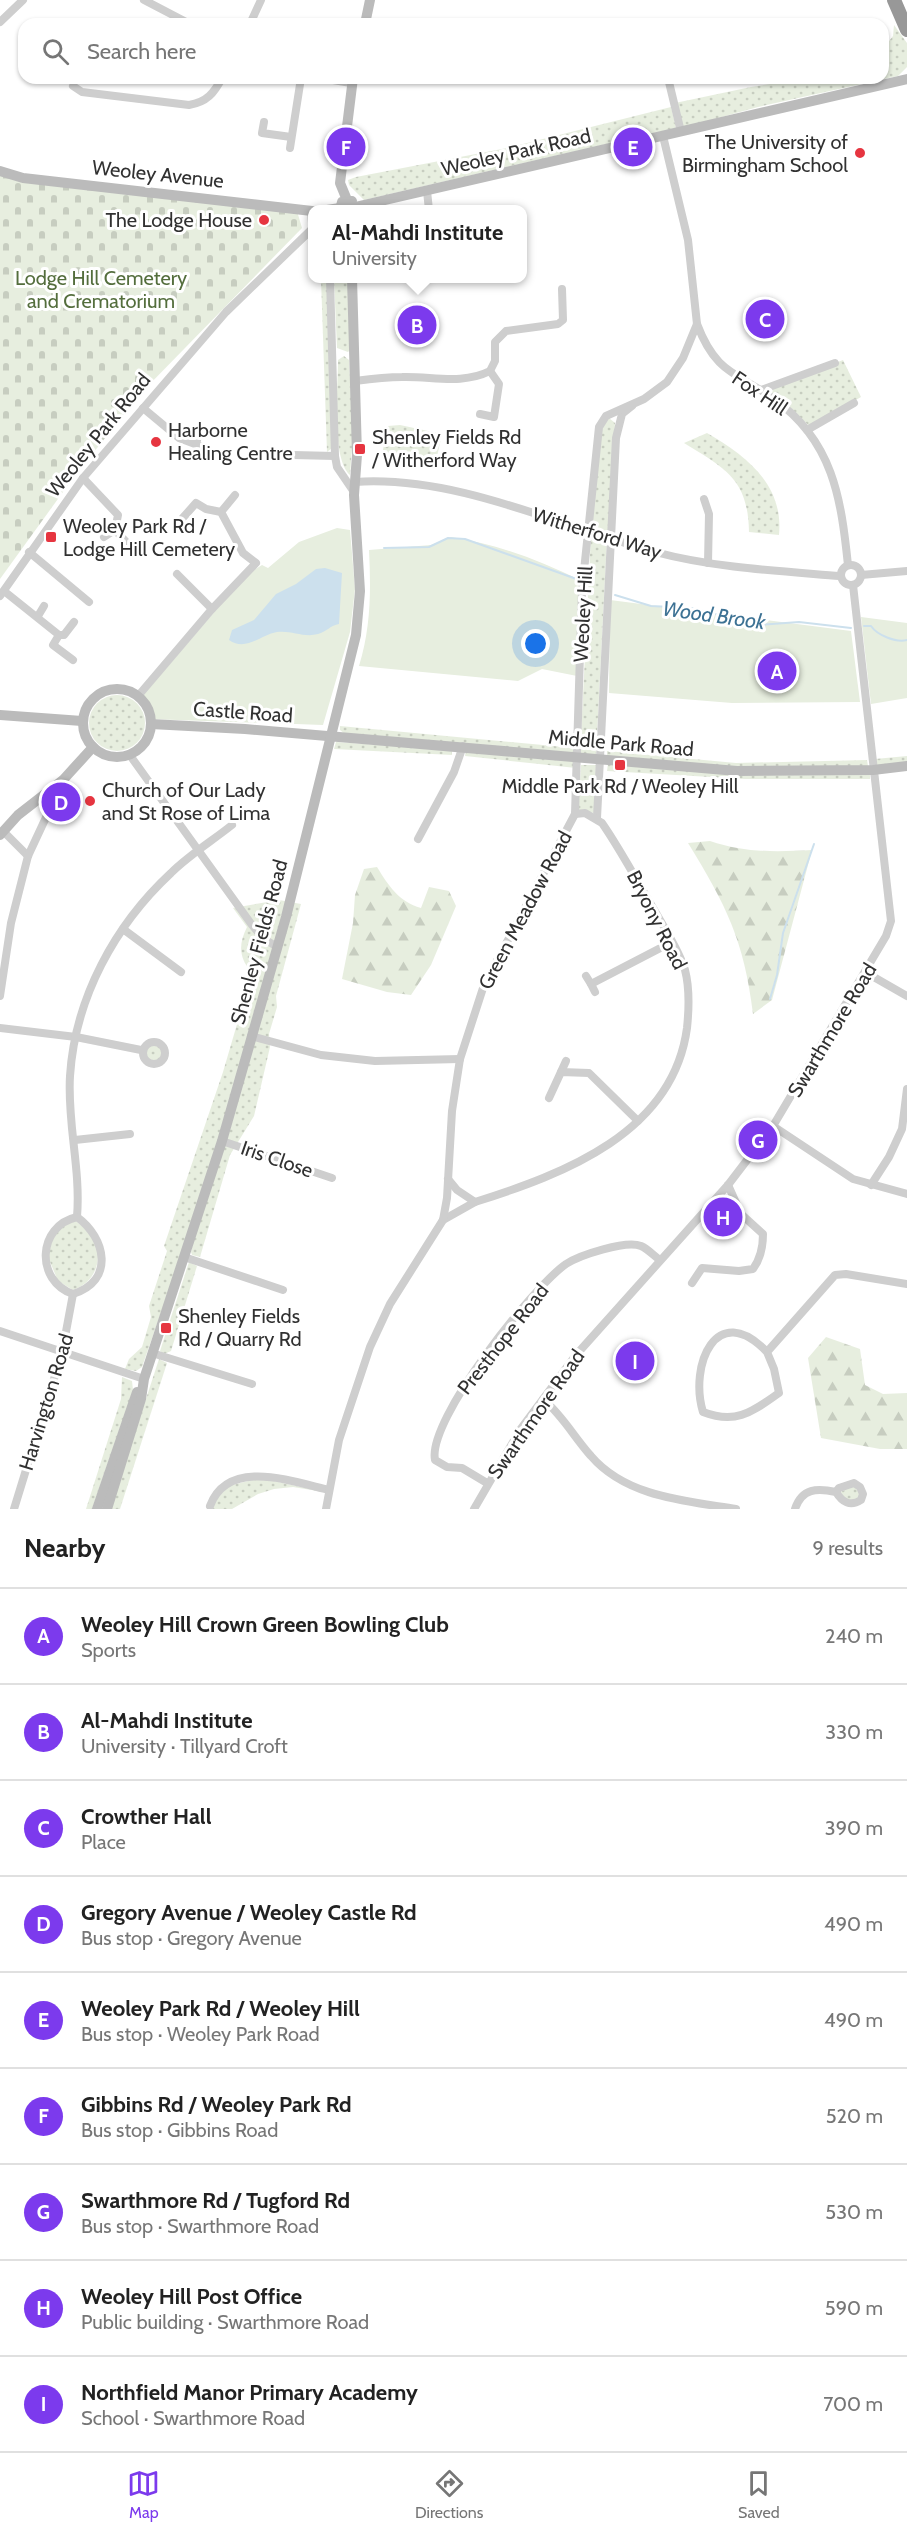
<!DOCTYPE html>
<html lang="en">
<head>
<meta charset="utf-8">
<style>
	body { margin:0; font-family:Cabin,sans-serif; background:#f2f2f2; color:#222 }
	.you { position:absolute; left:536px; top:644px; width:21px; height:21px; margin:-15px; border:4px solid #fff; border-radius:50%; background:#1a73e8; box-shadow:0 0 0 9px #1a73e833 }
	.badge { display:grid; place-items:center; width:39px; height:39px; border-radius:50%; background:#7c3aed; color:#fff; font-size:20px; font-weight:700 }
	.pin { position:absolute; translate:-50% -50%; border:3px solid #fff; box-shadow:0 2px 6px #0006 }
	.popup { position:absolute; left:308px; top:205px; width:219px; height:78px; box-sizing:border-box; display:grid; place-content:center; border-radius:12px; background:#fff; filter:drop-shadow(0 2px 4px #0005); font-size:20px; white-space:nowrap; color:#767676 }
	.popup b { font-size:22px; color:#222 }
	.popup::after { content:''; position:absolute; left:50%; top:100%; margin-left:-12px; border:12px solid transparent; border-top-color:#fff }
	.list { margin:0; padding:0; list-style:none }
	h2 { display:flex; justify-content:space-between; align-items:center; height:78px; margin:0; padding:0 24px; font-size:26px }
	h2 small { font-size:20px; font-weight:400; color:#767676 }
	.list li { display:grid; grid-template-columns:39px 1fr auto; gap:18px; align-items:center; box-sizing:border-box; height:96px; padding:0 24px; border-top:2px solid #e0e0e0 }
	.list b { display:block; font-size:22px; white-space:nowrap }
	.list p { margin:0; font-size:20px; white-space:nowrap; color:#767676 }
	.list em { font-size:20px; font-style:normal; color:#767676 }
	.icon { flex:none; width:33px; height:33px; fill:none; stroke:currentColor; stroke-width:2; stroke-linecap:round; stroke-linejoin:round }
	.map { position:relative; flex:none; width:907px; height:1509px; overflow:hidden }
	.search { position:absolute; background:#fff; box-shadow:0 2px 4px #0004; left:18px; right:18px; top:18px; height:66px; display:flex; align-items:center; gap:15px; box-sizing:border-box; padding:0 21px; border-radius:18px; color:#767676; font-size:22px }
	.sheet { height:942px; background:#fff }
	nav { display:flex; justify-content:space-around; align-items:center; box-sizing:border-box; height:84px; border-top:2px solid #e0e0e0; background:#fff; font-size:16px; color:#767676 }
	nav a { display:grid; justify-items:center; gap:3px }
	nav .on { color:#7c3aed }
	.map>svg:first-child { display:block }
	.grass { fill:url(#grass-dots) }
	.forest { fill:url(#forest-firs) }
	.cemetery { fill:url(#cemetery-stones) }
	.park { fill:#e7eedf }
	.water { fill:#cce0ed }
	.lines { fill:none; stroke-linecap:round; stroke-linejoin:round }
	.stream { stroke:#cce0ed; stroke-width:2 }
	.street { stroke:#cecece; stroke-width:8 }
	.secondary { stroke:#bbb; stroke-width:10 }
	.highway { stroke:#989898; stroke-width:14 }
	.poi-dot { fill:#e63540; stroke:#fff; stroke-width:2 }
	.labels { text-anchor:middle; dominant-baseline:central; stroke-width:6; stroke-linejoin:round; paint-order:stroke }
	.poi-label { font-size:20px; fill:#313131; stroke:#fff; text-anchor:start }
	.street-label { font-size:20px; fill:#313131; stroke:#fff }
	.park-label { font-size:20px; fill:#546e3d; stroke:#fff }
	.water-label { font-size:21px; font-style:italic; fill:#3d7294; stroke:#fff }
</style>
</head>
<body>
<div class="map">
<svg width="907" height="1509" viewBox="0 0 907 1509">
	<defs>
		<pattern id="grass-dots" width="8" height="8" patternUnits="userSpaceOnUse" patternTransform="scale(1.5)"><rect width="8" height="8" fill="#e7eedf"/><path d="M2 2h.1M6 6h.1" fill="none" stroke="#c7cdc0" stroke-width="1.8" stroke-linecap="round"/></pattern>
		<pattern id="forest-firs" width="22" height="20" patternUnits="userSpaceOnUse" patternTransform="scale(1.5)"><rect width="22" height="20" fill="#e7eedf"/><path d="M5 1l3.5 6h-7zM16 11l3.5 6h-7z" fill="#c7cdc0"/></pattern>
		<pattern id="cemetery-stones" width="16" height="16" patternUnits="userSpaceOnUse" patternTransform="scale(1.5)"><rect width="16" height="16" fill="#e7eedf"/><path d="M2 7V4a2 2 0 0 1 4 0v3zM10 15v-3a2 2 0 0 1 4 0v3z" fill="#c7cdc0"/></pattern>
	</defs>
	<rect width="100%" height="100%" fill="#fff"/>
	<g class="grass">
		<path d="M894,25L907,43V67L898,76L758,107L682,128L675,103L751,87L811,78H883V49L893,36Z"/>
		<path d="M671,107L676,128L364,200L349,185L348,180L356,177L507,148Z"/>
		<path d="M321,279H327L332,448L327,452Z"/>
		<path d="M334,279H349L350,350L348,352L337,348Z"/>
		<path d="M344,356L349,360L353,434L350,475C331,457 338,388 338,360Z"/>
		<path d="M843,360L861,397L810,427L785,402L767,390Z"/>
		<path d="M609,418L615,423L609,535L591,531L596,438Z"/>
		<path d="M400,425L442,434L436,461L382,454L388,426Z"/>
		<path d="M707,433C745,455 784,484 779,535L749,532C748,479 726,469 684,443Z"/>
		<path d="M591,535L607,539L596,755H580Z"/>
		<circle cx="117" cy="723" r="28"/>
		<path d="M340,726L575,748L576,755L345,734L340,730Z"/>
		<path d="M336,742L452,750V755L334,749Z"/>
		<path d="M607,751L736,763L867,760L868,766L740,768L607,759Z"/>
		<path d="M466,752L576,761V768L465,756Z"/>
		<path d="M907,756V763L876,767L875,759Z"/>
		<path d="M608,764L870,771V779H745L607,771Z"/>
		<path d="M581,765H596L594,813L578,810Z"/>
		<path d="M279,900L301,904L276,996L277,1007L269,1034L270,1047L254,1116L230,1155L200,1257L192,1255L191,1252L205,1186L142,1367L136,1371L125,1369L129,1359L142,1347L151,1317L149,1306L167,1251L164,1246L223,1072L252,973C239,958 238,945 247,927L233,908Z"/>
		<circle cx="155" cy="1053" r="9"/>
		<path d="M76,1221C82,1226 91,1232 94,1238C104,1259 95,1283 73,1290L58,1281L48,1257C51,1238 57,1226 76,1221Z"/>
		<path d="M189,1262L197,1266L171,1351L164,1354L160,1351Z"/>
		<path d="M159,1359L167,1363L120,1509H110Z"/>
		<path d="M122,1377L132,1381L133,1390L92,1509H86L121,1399Z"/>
		<path d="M260,1478L324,1492L293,1487L274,1489L258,1494L232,1509H210L224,1487Z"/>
		<path d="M853,1485L861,1494L859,1499L846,1501L839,1493Z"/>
	</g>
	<g class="forest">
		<path d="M710,841C745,853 777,852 812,850L772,1000L753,1014C744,940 726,905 688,843Z"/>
		<path d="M377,867C388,885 399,902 421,908L429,887L449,891L456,906L431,965L411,995L387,992L342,979L353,923L355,895L364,869Z"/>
		<path d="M826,1337L860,1349L865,1385L883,1394L907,1393V1449H880L821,1438L808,1358Z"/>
	</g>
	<path class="cemetery" d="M0,173L297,211L302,228L144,390L76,474L0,579Z"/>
	<g class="park">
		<path d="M337,528L350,530L355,589L350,632L323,725L149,719L142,698L144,694L246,575L262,565L268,568L299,542Z"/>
		<path d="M451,537C497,544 539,560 580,580L577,676L542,669L518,681L359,666C371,627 371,590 369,550L431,545Z"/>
		<path d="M610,600L851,631L860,702L732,703L609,693Z"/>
		<path d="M861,617L907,623V698L871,704Z"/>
	</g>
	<path class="water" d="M325,568L342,573L339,624C331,625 326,632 318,634C304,638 291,630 277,632C260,635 246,652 229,640L232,630L254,620L276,594L296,584L316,569Z"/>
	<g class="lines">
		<g class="stream">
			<path d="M384,548L429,547L448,538L465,539L582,581"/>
			<path d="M615,595L651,606L691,608L760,625L799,622L851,628"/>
			<path d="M864,626H871C877,635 896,643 907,640"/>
			<path d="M770,999L777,975L783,933L814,844"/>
		</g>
		<g class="street">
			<path d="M144,0L190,24"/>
			<path d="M0,22L23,0"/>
			<path d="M250,24L261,0"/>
			<path d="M321,78L351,83"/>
			<path d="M668,78L681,132"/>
			<path d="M73,86L82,92L189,105C207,102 214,93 222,78"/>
			<path d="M264,122L262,133L291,137"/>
			<path d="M290,148L301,78"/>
			<path d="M427,191L429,210"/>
			<path d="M311,211L312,223"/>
			<path d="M330,278L335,456L337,467L354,492"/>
			<path d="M697,324C716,374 736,372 774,399C833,441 841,498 848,565"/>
			<path d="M355,381C370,379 386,377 402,377C432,376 462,385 490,371L495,361V342L506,331L558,324L563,320L562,289"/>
			<path d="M761,390L835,363"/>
			<path d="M143,408L179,438L203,447"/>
			<path d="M480,414L494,417L499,384L490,371"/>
			<path d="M807,430L854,403"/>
			<path d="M196,444L199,432"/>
			<path d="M293,455L335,456"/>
			<path d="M83,478L118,515L115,530L130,546"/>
			<path d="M355,482C456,475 560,526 655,552C715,568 779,571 840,576"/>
			<path d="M704,499L709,514L708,563"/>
			<path d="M221,512L235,495"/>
			<path d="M104,537L115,530"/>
			<path d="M29,552L89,602"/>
			<circle cx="851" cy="575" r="10"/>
			<path d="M177,574L212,609"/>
			<path d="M861,575L907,571"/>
			<path d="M4,591L59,635L53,645L73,660"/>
			<path d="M0,596L83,478L226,312L312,229"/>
			<path d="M38,616L44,606"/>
			<path d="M59,635H64L74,622"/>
			<path d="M138,696L212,609L256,563L243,553L221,512L206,509L196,503L180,521"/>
			<path d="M129,754L252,925L263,938L277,947"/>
			<path d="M597,818L616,438L622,414L632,406"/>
			<path d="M4,832L28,856"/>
			<path d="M418,839L454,772L463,746"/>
			<path d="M123,929L181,972"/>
			<path d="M865,972L907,996"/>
			<path d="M586,976L591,984"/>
			<path d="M595,992L591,984L672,942"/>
			<path d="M0,996L11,923L28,856L63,781"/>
			<path d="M0,1028L76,1037L141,1050"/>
			<path d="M251,1036L321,1055L375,1061L460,1059"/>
			<circle cx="154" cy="1053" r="11"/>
			<path d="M561,1072L566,1061"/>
			<path d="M549,1098L561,1072L589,1073L638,1121"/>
			<path d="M773,1126L853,1179L907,1194"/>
			<path d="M75,1140L130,1134"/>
			<path d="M222,1141L332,1178"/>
			<path d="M448,1179L457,1190L475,1202C564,1174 673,1133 687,1028C689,1009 690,989 685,970C679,950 666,931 656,913C638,883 622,852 602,823L585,813L575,814"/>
			<path d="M871,1185L889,1157L902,1129L907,1089"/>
			<path d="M77,1217C81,1169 67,1123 70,1076C75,998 115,925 171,873C189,855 212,841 232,825"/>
			<path d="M77,1217C106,1238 115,1281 73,1294C35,1281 37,1226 77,1217Z"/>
			<path d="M443,1220L475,1202"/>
			<path d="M184,1257L283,1290"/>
			<path d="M692,1283L702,1268L739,1271L753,1269C761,1258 763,1247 763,1234L741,1214L728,1185"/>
			<path d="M0,1331L144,1379"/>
			<path d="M767,1352L774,1369L779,1393C753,1411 737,1425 703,1412C689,1366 716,1299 767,1352L835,1275L846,1274L907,1284"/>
			<path d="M152,1353L252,1384"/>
			<path d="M543,1399C563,1416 574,1437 591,1456C626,1497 686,1501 736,1509"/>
			<path d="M487,1483L462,1468L447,1467L435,1460C427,1420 533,1287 566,1264C580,1255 626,1240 641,1246C648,1249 654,1256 660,1260"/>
			<path d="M210,1506C228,1458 291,1481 329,1490"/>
			<path d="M14,1509L62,1353L73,1294"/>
			<path d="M326,1509L339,1440L370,1347L390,1304L443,1220L447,1198L452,1111L460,1059L484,985L575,814L582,590L599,427L606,416L644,399L667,382L683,358L697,324L688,240L663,136"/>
			<path d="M474,1509L520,1430L576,1355L728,1185L773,1126L886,936L891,921L853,585"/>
			<path d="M795,1509C802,1488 817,1488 836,1492C842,1502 850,1507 861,1500L863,1494L860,1487L854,1483L839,1488L836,1492"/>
		</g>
		<g class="secondary">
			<path d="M365,24L370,0"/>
			<path d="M0,171L23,178L312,211"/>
			<path d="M347,200L340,183L353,78"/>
			<path d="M355,207L907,79"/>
			<path d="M327,210L340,208"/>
			<path d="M340,210L342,202L352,201"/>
			<circle cx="117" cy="723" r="34"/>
			<path d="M0,715L82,721"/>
			<path d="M151,724L245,729L737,771L873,770L907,766"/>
			<path d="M0,835L18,815L63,780L93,747"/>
			<path d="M97,1509L137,1392"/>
			<path d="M107,1509L141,1399L144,1379L222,1141L286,917L356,635L360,591L354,495L357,455L352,278"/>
		</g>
		<path class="highway" d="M894,0L907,30"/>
	</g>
	<g class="poi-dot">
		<circle cx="860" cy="153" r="6"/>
		<circle cx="264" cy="220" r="6"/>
		<circle cx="156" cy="442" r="6"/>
		<rect x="354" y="443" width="12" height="12" rx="3"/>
		<rect x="45" y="531" width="12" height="12" rx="3"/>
		<rect x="614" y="759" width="12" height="12" rx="3"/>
		<circle cx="90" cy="801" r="6"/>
		<rect x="160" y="1322" width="12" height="12" rx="3"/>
	</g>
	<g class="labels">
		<g class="poi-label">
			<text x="848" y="142" text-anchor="end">The University of<tspan x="848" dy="23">Birmingham School</tspan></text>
			<text x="252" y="220" text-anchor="end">The Lodge House</text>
			<text x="168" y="430">Harborne<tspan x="168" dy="23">Healing Centre</tspan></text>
			<text x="372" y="437">Shenley Fields Rd<tspan x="372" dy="23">/ Witherford Way</tspan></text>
			<text x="63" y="526">Weoley Park Rd /<tspan x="63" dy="23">Lodge Hill Cemetery</tspan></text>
			<text x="620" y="786" text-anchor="middle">Middle Park Rd / Weoley Hill</text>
			<text x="102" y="790">Church of Our Lady<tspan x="102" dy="23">and St Rose of Lima</tspan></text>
			<text x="178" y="1316">Shenley Fields<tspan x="178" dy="23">Rd / Quarry Rd</tspan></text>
		</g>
		<g class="street-label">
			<text transform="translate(516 152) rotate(-13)">Weoley Park Road</text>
			<text transform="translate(158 174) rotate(6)">Weoley Avenue</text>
			<text transform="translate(760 393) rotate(34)">Fox Hill</text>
			<text transform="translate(98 435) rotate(-51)">Weoley Park Road</text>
			<text transform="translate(597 533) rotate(17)">Witherford Way</text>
			<text transform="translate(583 614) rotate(-87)">Weoley Hill</text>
			<text transform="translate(243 712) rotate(4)">Castle Road</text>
			<text transform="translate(621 743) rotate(5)">Middle Park Road</text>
			<text transform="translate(525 910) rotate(-62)">Green Meadow Road</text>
			<text transform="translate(657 920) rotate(63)">Bryony Road</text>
			<text transform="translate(259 942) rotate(-75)">Shenley Fields Road</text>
			<text transform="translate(832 1030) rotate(-59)">Swarthmore Road</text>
			<text transform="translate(277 1159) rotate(19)">Iris Close</text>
			<text transform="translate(503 1339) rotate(-52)">Presthope Road</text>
			<text transform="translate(46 1402) rotate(-73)">Harvington Road</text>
			<text transform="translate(536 1414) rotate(-55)">Swarthmore Road</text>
		</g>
		<g class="park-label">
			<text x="101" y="278">Lodge Hill Cemetery<tspan x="101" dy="23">and Crematorium</tspan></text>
		</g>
		<g class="water-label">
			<text transform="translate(714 615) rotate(8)">Wood Brook</text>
		</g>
	</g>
</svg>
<div class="you"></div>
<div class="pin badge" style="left:777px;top:671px">A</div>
<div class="pin badge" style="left:417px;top:325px">B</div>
<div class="popup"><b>Al-Mahdi Institute</b>University</div>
<div class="pin badge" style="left:765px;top:319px">C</div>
<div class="pin badge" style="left:61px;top:802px">D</div>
<div class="pin badge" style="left:633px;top:147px">E</div>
<div class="pin badge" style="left:346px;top:147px">F</div>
<div class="pin badge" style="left:758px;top:1140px">G</div>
<div class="pin badge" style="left:723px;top:1217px">H</div>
<div class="pin badge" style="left:635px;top:1361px">I</div>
<div class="search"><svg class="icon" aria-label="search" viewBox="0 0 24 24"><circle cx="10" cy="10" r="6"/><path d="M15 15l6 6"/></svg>Search here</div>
</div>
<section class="sheet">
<h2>Nearby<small>9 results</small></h2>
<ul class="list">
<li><span class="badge">A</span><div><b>Weoley Hill Crown Green Bowling Club</b><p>Sports</p></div><em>240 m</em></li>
<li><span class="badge">B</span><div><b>Al-Mahdi Institute</b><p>University · Tillyard Croft</p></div><em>330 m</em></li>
<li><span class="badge">C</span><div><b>Crowther Hall</b><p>Place</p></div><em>390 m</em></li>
<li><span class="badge">D</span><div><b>Gregory Avenue / Weoley Castle Rd</b><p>Bus stop · Gregory Avenue</p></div><em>490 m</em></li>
<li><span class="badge">E</span><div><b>Weoley Park Rd / Weoley Hill</b><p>Bus stop · Weoley Park Road</p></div><em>490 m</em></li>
<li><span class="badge">F</span><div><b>Gibbins Rd / Weoley Park Rd</b><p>Bus stop · Gibbins Road</p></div><em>520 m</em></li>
<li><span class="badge">G</span><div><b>Swarthmore Rd / Tugford Rd</b><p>Bus stop · Swarthmore Road</p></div><em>530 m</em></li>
<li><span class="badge">H</span><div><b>Weoley Hill Post Office</b><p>Public building · Swarthmore Road</p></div><em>590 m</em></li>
<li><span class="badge">I</span><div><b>Northfield Manor Primary Academy</b><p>School · Swarthmore Road</p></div><em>700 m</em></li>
</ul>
</section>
<nav>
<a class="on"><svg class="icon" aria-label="map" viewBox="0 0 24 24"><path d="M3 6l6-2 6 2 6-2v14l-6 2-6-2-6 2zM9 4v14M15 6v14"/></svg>Map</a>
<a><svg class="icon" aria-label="directions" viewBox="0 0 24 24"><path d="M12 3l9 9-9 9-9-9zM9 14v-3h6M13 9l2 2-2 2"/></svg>Directions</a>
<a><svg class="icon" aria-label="saved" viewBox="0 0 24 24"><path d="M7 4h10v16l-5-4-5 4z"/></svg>Saved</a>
</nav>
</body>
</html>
